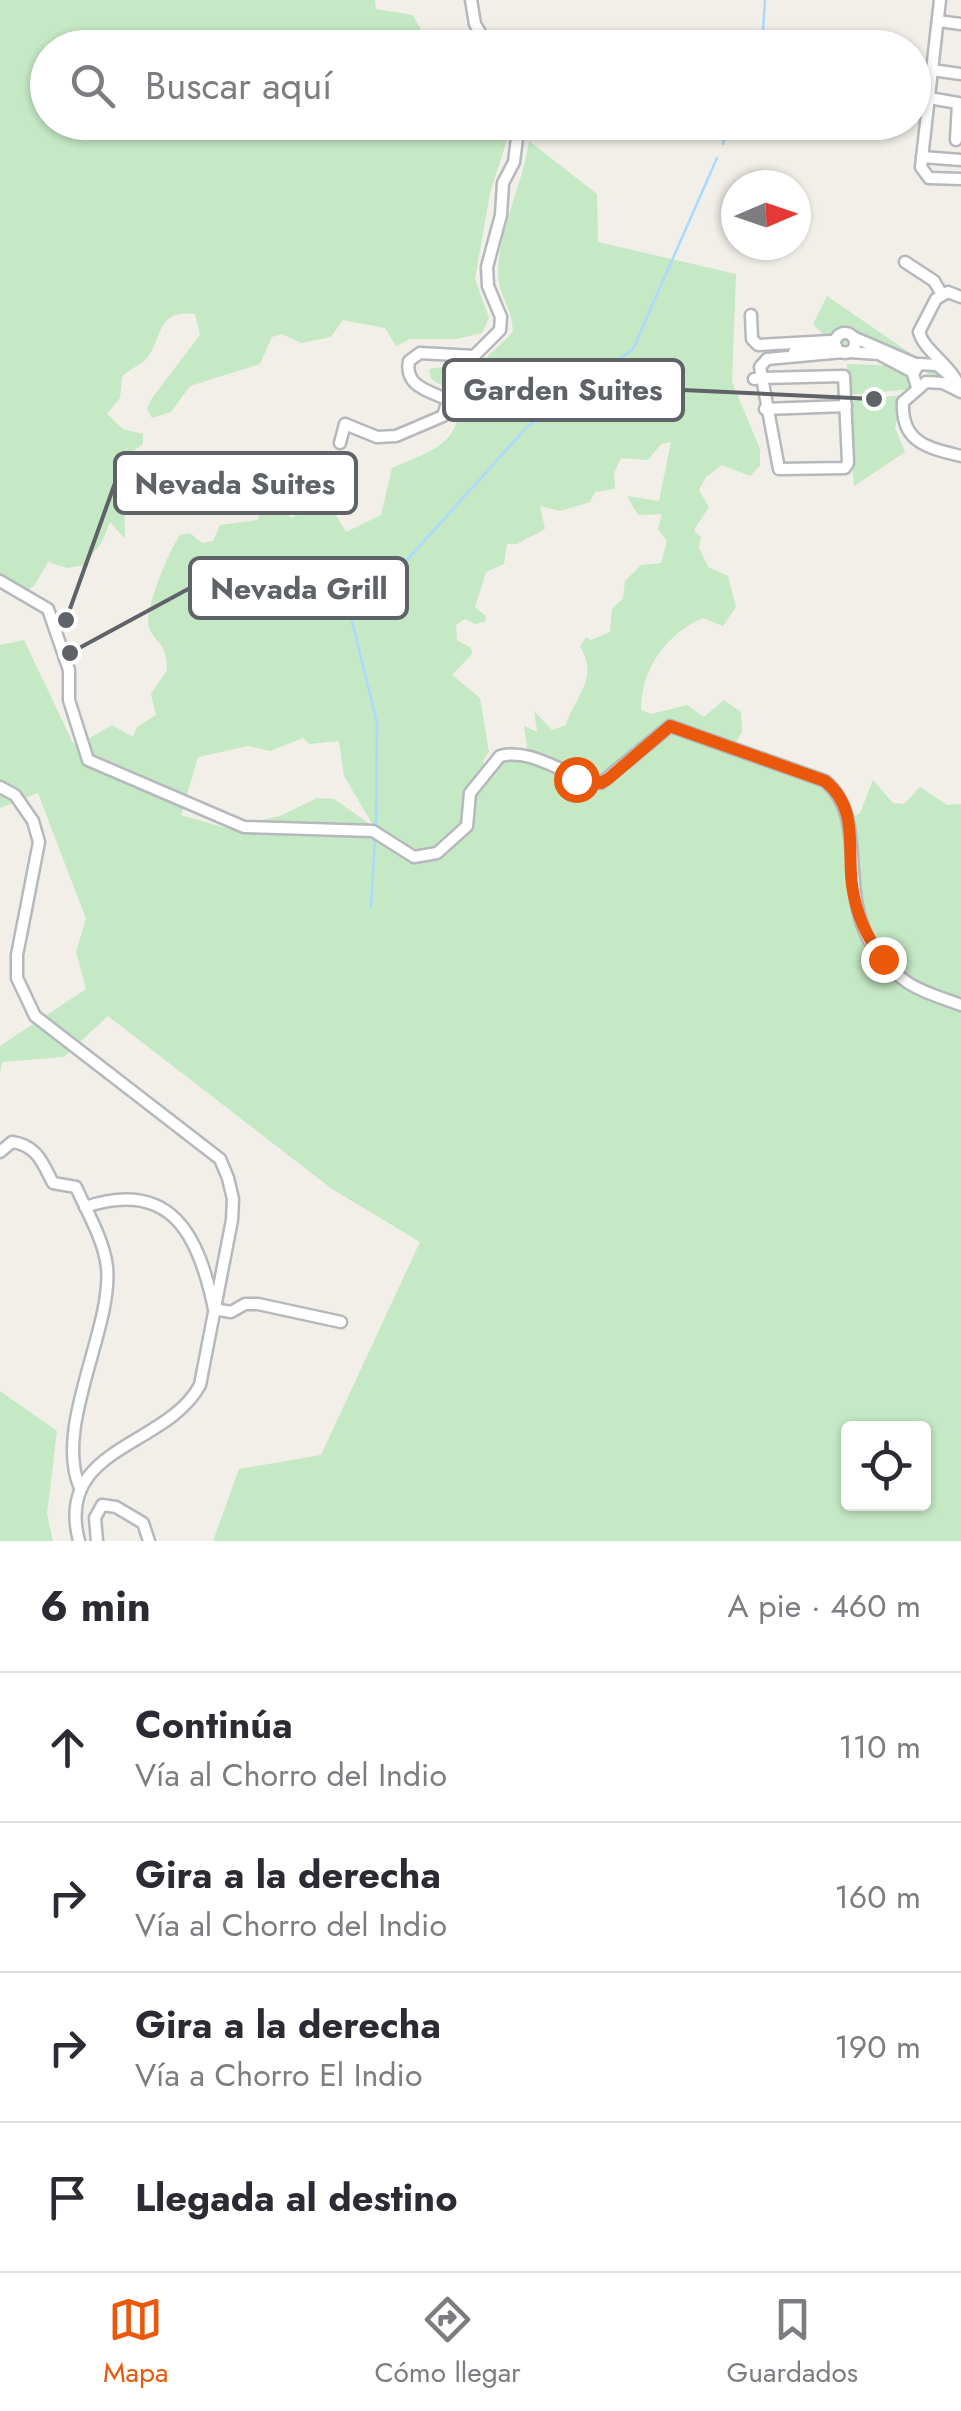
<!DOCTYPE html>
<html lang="es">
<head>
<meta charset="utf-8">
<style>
	body { margin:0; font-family:Jost,sans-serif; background:#f2f2f3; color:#2b2b33 }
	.controls { position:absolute; right:30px; bottom:30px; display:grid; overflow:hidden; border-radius:10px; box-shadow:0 2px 8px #0004 }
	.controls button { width:90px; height:90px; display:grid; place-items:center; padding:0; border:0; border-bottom:2px solid #e1e1e2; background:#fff; color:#2b2b33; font:50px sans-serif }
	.compass { position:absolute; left:721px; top:170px; width:90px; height:90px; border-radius:50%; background:#fff; box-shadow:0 2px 8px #0004; rotate:88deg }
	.stop { position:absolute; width:30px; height:30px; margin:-22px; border:8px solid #ea580c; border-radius:50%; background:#fff }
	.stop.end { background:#ea580c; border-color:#fff; box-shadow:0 2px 10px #0008 }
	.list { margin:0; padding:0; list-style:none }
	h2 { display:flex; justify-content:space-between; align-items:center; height:130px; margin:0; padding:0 40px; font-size:42px }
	h2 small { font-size:32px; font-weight:400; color:#7c7c81 }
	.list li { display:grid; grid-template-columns:65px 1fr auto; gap:30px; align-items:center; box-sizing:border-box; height:150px; padding:0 40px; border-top:2px solid #e1e1e2 }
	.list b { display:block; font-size:38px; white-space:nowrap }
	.list p { margin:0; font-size:32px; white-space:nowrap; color:#7c7c81 }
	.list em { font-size:32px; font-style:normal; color:#7c7c81 }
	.icon { flex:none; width:55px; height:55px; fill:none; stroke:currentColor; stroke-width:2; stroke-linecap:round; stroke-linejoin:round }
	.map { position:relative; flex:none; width:961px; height:1541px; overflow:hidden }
	.search { position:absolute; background:#fff; box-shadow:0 2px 8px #0004; left:30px; right:30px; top:30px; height:110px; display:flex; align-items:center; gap:25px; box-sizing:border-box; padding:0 35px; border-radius:55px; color:#7c7c81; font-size:38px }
	.sheet { height:730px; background:#fff }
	nav { display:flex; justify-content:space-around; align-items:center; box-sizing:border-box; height:140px; border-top:2px solid #e1e1e2; background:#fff; font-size:28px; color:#7c7c81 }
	nav a { display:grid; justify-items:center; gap:5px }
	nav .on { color:#ea580c }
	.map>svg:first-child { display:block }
	.green { fill:#c5e8c5; fill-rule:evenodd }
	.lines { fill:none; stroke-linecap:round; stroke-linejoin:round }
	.stream { stroke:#aadaff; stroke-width:2.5 }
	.minor-casing { stroke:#b5b8bc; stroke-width:15 }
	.minor { stroke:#fff; stroke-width:10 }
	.route { stroke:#ea580c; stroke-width:12 }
	.leader { fill:none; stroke:#5f6368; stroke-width:4 }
	.callout-dot { fill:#5f6368; stroke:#fff; stroke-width:4 }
	.callout { fill:#fff; stroke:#5f6368; stroke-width:4 }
	.callout-label { font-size:30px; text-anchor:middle; font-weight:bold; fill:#5f6368 }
</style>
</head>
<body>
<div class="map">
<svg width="961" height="1541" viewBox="0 0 961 1541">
	<rect width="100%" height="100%" fill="#f1efe8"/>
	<g class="green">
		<path d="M0,0H375L376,9L413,15L430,47L48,48V122H506L511,127L490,193L475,279L489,318L482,333L457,339H410L396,346L385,328L343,320L331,337L301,343L282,334L272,337L260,364L190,386L171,412L152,418L147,409L152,398L200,335L195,314C156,309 163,338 147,358C141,365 129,369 122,377L120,398L107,414L123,429L143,434V444L123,459L125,539L110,522L102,542L84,565L67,568L48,562L34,586L25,591L0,581Z"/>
		<path d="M529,141L597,194L598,242L736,274L732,382L760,449V466L750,476L722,465L706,477L699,490L709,507L694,530L701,537L699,548L708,567L728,576L736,607L723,626L703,618C666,634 641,669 641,710L651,714L687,705L704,717L724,700L741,712L742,732L736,742L701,732L825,781L850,818L860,813L873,780L893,803L904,804L920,787L947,805L961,804V1541H213L239,1469L321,1455L420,1242L332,1189L108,1016L64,1057L2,1062L0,1073V1046L86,989L76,952L86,919L38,793L0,808V645L24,640L73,743L80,744L112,725L133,737L137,727L156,715L151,694L167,670C167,642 157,645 149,628C143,613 169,550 180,535L190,533L202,543L213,541L220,525L258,520L262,503L275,493L291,518L327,500L346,532L381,515L392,468C430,451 461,446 460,397L431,379L429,369L483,361L513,332C512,306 497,293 498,272C499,227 523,185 529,141ZM671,442L659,501L627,496L638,515L662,514L658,529L667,541L661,563L641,565L625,581L623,598L612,609L610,632L591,640L586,637L580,647C600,677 574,698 566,725L552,730L534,711L537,732L524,726L528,754L500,756L486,769L483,761L489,752L480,698L452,675L472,654L471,648L457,640L456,625L465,619L475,624L485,622L486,616L475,607L486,572L504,564L507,544H517L545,529L540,506L560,511L590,502L595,492L615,489L614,473L621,458L648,460L661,444ZM303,738L309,744L339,741L344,776L374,827L334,799L317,798L280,816L226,828L181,815L198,757L248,746L270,751ZM848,1428H924V1504H848Z"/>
		<path d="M827,296L942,375L934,377L903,359L846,357L813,324Z"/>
		<path d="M847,364L901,366L925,381L911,389L848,395Z"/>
		<path d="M902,395L895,428L905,452L854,486L848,401Z"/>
		<path d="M0,1391L57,1431L47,1514L53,1541H0Z"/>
	</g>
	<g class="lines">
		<g class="stream">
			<path d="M762,48L765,0"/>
			<path d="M723,144L731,122"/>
			<path d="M376,826L377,723L352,621L526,428L633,349L717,158"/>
			<path d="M371,907L375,839"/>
		</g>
		<g class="minor-casing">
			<g id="minor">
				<path d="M471,0L475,24L489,48"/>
				<path d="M940,0L921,167L929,178L961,179"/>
				<path d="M938,21L961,24"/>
				<path d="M932,70L961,74"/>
				<path d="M929,98L958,103L956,140"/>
				<path d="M922,157L961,160"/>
				<path d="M905,262L934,281L941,293"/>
				<path d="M961,297L948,292L936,299L919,332C925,353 952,364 961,391"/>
				<path d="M751,315L752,339L758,345L830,341"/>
				<circle cx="845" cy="343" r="10"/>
				<path d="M853,337L918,365"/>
				<path d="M794,352L836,346"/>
				<path d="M849,352L879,354L913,372"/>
				<path d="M754,379L760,378L843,376H844L848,463L845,468L779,469L760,367L767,359L843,352"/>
				<path d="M917,387L913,374L919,364L937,365L950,376"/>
				<path d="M961,392L943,383L926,382L903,402C901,443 928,448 961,456"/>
				<path d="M765,409L846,406"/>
				<path d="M340,443L345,424L377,437L396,436L443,416L448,400C430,391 404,387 409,361L420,353L474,356L500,330L501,317L488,286L487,267L501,215L503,183L514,162L519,122"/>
				<path d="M0,581L48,609L69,670V700L88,760L244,827L373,831L414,857L437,853L467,826L470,793L500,756C533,747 567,778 601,783L670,726L825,781C878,825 821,920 904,980C920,992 943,998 961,1005"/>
				<path d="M0,787L15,795L33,821L39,842L17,955V978L35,1016L220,1159L228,1178L233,1199L232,1220L200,1385C166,1448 54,1446 79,1541"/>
				<path d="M0,1152L12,1142C37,1145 43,1164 53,1183L76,1187C87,1212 104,1240 107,1267C113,1329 53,1427 80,1488"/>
				<path d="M85,1207C172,1178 199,1236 214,1309L231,1312L245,1304H258L341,1322"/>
				<path d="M97,1541L95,1518L102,1505L116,1507L143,1523L149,1541"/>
			</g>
		</g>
		<use href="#minor" class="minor"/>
	</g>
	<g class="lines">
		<path class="route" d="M576,779L601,783L608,779L670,726L825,781C859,808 847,847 852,885C856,914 866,936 883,959"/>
	</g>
	<path class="leader" d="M874 399L683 390M66 620L115 483M70 653L190 588"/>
	<g class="callout-dot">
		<circle cx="874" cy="399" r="10"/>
		<circle cx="66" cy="620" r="10"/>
		<circle cx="70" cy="653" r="10"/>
	</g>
	<g class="callout">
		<rect x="444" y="360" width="239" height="60" rx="10"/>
		<rect x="115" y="453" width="241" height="60" rx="10"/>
		<rect x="190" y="558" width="217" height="60" rx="10"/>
	</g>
	<g class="callout-label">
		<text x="563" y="400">Garden Suites</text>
		<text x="235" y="494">Nevada Suites</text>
		<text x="299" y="599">Nevada Grill</text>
	</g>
</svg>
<div class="controls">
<button><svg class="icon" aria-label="locate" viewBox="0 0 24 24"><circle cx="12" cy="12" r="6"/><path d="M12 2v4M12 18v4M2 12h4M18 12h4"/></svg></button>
</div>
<svg class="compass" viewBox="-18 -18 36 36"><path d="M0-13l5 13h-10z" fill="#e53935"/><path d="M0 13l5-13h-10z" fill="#7c7c81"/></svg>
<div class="stop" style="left:576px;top:779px"></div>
<div class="stop end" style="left:883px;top:959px"></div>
<div class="search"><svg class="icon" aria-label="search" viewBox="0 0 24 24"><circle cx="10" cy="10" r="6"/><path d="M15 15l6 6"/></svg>Buscar aquí</div>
</div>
<section class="sheet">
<h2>6 min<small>A pie · 460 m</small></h2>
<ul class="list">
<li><svg class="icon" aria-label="ahead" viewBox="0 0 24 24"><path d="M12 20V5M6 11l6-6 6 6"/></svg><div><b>Continúa</b><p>Vía al Chorro del Indio</p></div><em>110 m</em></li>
<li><svg class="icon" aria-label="right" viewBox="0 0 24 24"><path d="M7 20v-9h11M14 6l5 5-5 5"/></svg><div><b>Gira a la derecha</b><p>Vía al Chorro del Indio</p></div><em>160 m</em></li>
<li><svg class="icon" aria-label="right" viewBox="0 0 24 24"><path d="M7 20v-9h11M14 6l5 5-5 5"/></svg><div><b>Gira a la derecha</b><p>Vía a Chorro El Indio</p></div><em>190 m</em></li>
<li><svg class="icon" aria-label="arrive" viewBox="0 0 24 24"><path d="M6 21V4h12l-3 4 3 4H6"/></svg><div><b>Llegada al destino</b></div></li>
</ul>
</section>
<nav>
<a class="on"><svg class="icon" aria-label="map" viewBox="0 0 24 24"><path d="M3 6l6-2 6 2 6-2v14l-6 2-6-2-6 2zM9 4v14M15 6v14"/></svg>Mapa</a>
<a><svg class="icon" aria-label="directions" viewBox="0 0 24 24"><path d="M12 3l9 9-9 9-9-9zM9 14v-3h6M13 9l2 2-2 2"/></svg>Cómo llegar</a>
<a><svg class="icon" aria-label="saved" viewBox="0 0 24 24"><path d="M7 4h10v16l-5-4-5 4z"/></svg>Guardados</a>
</nav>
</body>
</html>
